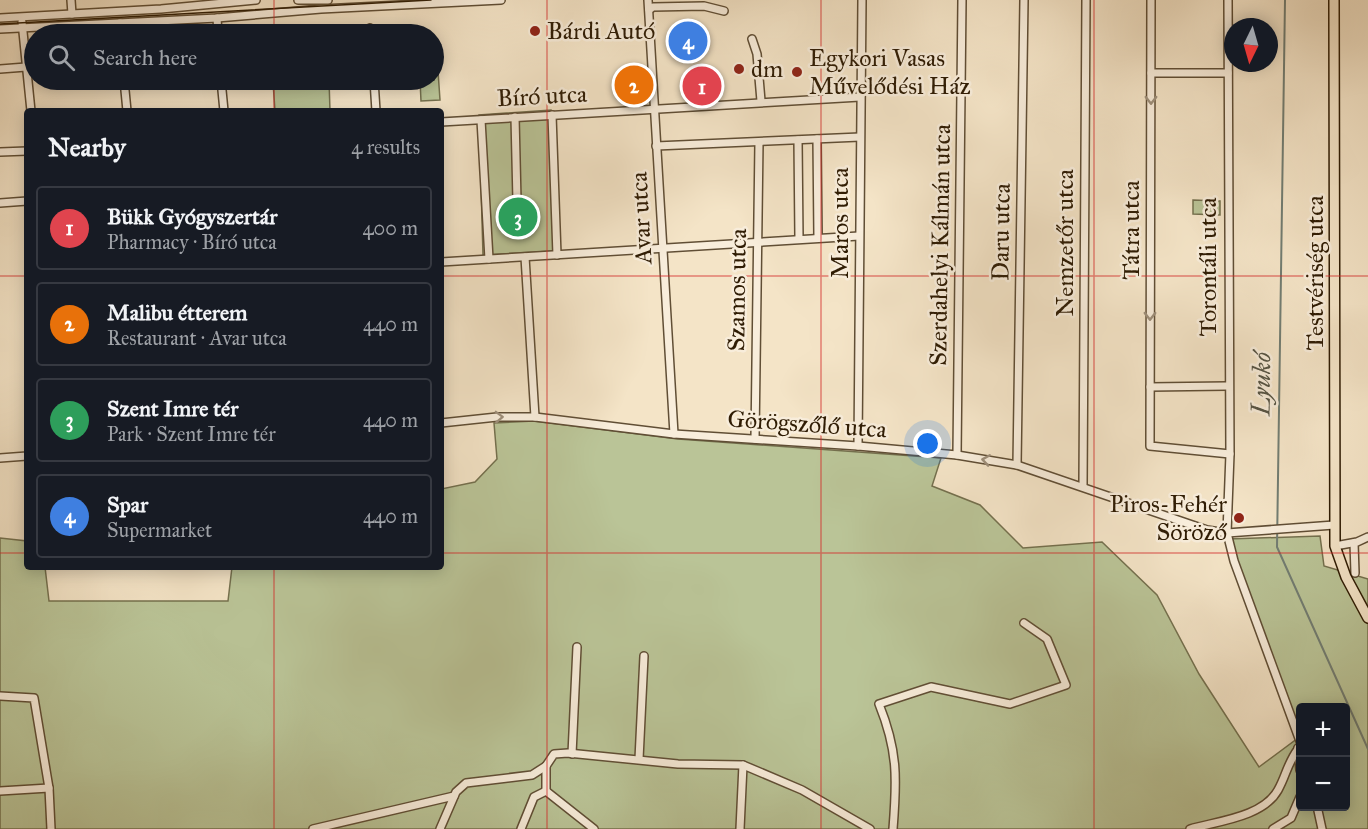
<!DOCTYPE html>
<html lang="en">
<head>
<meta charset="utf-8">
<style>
	body { margin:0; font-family:"IM FELL Great Primer",serif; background:#20242c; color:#f1f3f6 }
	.controls { position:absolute; right:18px; bottom:18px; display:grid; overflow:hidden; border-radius:6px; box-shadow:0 3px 15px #0003 }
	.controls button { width:54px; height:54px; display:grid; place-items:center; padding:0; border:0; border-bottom:2px solid #363941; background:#171b24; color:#f1f3f6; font:30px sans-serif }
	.compass { position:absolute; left:1224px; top:18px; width:54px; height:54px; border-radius:50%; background:#171b24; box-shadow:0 3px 15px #0003; rotate:185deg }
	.you { position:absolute; left:928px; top:444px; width:21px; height:21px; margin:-15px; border:4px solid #fff; border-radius:50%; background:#1a73e8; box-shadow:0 0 0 9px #1a73e833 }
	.badge { display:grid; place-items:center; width:39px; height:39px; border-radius:50%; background:#7c3aed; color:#fff; font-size:20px; font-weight:700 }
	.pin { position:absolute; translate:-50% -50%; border:3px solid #fff; box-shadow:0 2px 6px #0006 }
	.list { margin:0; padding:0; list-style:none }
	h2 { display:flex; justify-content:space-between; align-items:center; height:78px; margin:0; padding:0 24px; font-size:26px }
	h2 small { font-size:20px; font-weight:400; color:#9ea1a6 }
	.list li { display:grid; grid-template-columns:39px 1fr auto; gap:18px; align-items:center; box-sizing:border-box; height:84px; margin:0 12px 12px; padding:0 12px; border:2px solid #363941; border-radius:6px }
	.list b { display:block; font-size:22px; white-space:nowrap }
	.list p { margin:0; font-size:20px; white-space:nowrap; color:#9ea1a6 }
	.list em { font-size:20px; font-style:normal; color:#9ea1a6 }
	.icon { flex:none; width:33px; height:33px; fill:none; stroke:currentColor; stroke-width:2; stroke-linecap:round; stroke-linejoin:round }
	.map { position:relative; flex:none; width:1368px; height:829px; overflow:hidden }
	.search { position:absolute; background:#171b24; box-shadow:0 3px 15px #0003; left:24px; top:24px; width:420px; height:66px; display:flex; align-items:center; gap:15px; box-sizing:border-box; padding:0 21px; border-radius:33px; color:#9ea1a6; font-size:22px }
	.panel { position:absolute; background:#171b24; box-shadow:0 3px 15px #0003; left:24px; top:108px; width:420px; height:462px; border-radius:6px }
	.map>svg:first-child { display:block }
	.green { fill:#bac497; stroke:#74704e; stroke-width:1.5; fill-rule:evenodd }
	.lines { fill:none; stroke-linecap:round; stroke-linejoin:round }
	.stream { stroke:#727d72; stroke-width:2 }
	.minor-casing { stroke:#604e35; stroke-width:10 }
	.major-casing { stroke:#2f1c04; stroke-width:12 }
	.minor { stroke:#f8eddb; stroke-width:7 }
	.major { stroke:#f4e4c7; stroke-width:9 }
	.tram { stroke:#2f1c04; stroke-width:1.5 }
	.oneway { stroke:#9e8f7a }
	.grid { fill:none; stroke:#d62828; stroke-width:1.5; stroke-opacity:0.55 }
	.poi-dot { fill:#8f2418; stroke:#f8eddb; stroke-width:2 }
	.labels { text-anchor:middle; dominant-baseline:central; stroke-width:5; stroke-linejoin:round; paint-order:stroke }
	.poi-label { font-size:24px; fill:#2f1c04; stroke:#f8eddb; text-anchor:start }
	.street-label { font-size:24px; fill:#2f1c04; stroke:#f8eddb }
	.water-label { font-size:26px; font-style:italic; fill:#565444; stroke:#f8eddb }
</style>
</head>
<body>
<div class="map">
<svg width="1368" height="829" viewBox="0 0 1368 829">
	<rect width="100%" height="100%" fill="#f4e4c7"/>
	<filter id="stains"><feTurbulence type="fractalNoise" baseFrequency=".00333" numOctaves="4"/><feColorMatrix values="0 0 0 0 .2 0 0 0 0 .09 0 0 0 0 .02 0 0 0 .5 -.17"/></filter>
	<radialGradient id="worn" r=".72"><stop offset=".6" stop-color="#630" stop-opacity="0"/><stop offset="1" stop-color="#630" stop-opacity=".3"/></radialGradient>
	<g class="green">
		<path d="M434,71H438L440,100L421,101L420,80H434Z"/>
		<path d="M329,80L330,111H275L273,82Z"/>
		<path d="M551,110L554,251L483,255L479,115Z"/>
		<path d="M1193,200L1220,201V215L1193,214Z"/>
		<path d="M534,421L678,439L941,458L932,486L980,505L1023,548L1102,542L1157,595L1199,674L1259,767L1298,738L1228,539L1320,536L1324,566L1368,579V829H0V538L27,541V567H45L49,601H228L232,567H441V489L475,482L497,459L494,423ZM1300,708H1346V806H1300Z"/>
	</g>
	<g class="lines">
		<path class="stream" d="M1285,0L1277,547L1368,749"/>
		<g class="minor-casing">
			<g id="minor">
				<path d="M71,0L72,14"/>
				<path d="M298,0H328"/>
				<path d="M648,0L674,434"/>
				<path d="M1151,0L1150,446L1230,454"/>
				<path d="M1228,0L1230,454L1227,533L1234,561L1300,741"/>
				<path d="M649,10L653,7L704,6L724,11"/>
				<path d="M0,18L161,9L256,0"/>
				<path d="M217,18L218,34"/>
				<path d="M22,22L31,111"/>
				<path d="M120,23L121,34"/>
				<path d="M370,28L371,34"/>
				<path d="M0,29L217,18L321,9L501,0"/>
				<path d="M752,39L757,54L761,101"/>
				<path d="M0,69L26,67"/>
				<path d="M1151,73H1228"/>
				<path d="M124,80L127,111"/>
				<path d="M221,80L224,111"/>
				<path d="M374,80L376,111"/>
				<path d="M552,115L557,255"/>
				<path d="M515,117L517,201"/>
				<path d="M481,120L489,259"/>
				<path d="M441,122L860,97"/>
				<path d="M817,139L818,238"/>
				<path d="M798,140L799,239"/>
				<path d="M656,146L860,137"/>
				<path d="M0,152L27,151"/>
				<path d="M0,203L27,201"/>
				<path d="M525,257L535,417"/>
				<path d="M441,262L859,236"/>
				<path d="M1150,387L1227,386"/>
				<path d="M441,423L497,417H535L674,434L858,446L957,455L1017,465L1207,530L1227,533L1334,525"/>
				<path d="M755,439L759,142"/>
				<path d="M858,446L862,0"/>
				<path d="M957,455L962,0"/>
				<path d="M0,458L27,456"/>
				<path d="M1017,465L1024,0"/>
				<path d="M1083,485L1086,0"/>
				<path d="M1354,543L1355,573"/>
				<path d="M1335,546L1357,542L1368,537"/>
				<path d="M0,696L34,698L49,788L51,829"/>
				<path d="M1298,748L1300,770"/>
				<path d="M572,754L577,647"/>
				<path d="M639,759L644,656"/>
				<path d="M0,791L49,788"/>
				<path d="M546,791V766L554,754L568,753L678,764L743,765L802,790L870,829"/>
				<path d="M1317,806L1322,829"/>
				<path d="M313,829L454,796"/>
				<path d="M440,829L456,792L466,783L532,775L546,766"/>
				<path d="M521,829L534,797L546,791L594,829"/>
				<path d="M740,829L743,765"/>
				<path d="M893,829C897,779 898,751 879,704L931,687L1010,704L1066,685L1047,639L1024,623"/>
				<path d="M1190,829C1218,821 1263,817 1278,790C1286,776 1287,764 1298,749"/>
				<path d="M1273,829L1291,818L1300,797"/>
			</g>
		</g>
		<g class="major-casing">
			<path id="major" d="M1334,0L1335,546L1346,577L1368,618"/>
		</g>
		<use href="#minor" class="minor"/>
		<use href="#major" class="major"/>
		<path class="tram" d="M0,24L431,0"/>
	</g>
	<defs><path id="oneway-chevron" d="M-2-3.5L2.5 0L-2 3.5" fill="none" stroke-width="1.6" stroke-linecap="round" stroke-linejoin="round" transform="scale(1.5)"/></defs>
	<g class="oneway">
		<use href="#oneway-chevron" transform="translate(1151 100) rotate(90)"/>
		<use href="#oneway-chevron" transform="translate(1150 316) rotate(90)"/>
		<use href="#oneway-chevron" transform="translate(499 417) rotate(-2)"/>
		<use href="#oneway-chevron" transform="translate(986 460) rotate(-171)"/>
	</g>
	<path class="grid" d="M274,0V34M547,0V829M821,0V829M1094,0V829M274,80V111M0,276H27M441,276H1368M0,553H27M441,553H1368M274,567V829"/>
	<g class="poi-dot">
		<circle cx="535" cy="31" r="6"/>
		<circle cx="739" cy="69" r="6"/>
		<circle cx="797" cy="72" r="6"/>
		<circle cx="1239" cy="518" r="6"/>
	</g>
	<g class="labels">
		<g class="poi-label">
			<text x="547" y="31">Bárdi Autó</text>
			<text x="809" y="58">Egykori Vasas<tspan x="809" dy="28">Művelődési Ház</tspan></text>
			<text x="751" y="69">dm</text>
			<text x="1227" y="504" text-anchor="end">Piros-Fehér<tspan x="1227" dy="28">Söröző</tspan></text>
		</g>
		<g class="street-label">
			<text transform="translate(542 96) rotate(-3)">Bíró utca</text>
			<text transform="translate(641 218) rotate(-93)">Avar utca</text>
			<text transform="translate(840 223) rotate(-90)">Maros utca</text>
			<text transform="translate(1131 230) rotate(-90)">Tátra utca</text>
			<text transform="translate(1001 232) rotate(-89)">Daru utca</text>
			<text transform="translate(1065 243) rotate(-90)">Nemzetőr utca</text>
			<text transform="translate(940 245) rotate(-89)">Szerdahelyi Kálmán utca</text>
			<text transform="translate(1208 267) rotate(-90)">Torontáli utca</text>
			<text transform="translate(1315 273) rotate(-90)">Testvériség utca</text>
			<text transform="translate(737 290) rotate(-89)">Szamos utca</text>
			<text transform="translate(807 424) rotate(4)">Görögszőlő utca</text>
		</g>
		<g class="water-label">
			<text transform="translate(1261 384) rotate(-89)">Lyukó</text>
		</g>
	</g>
	<rect width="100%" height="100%" filter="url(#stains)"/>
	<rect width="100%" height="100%" fill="url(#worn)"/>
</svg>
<div class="controls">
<button>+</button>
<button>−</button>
</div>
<svg class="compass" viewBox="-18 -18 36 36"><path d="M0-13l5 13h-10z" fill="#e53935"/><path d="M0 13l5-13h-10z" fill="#9ea1a6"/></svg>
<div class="you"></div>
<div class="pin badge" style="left:702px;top:86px;background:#e0444e">1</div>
<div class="pin badge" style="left:634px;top:85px;background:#e8710a">2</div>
<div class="pin badge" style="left:518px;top:217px;background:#2e9e5b">3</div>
<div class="pin badge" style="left:688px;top:41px;background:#3f7fe0">4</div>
<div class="search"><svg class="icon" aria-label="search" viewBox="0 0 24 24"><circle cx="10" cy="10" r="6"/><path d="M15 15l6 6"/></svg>Search here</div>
<section class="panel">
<h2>Nearby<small>4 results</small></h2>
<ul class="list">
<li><span class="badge" style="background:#e0444e">1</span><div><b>Bükk Gyógyszertár</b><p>Pharmacy · Bíró utca</p></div><em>400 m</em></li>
<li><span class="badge" style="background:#e8710a">2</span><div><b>Malibu étterem</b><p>Restaurant · Avar utca</p></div><em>440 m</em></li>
<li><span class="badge" style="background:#2e9e5b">3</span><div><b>Szent Imre tér</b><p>Park · Szent Imre tér</p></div><em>440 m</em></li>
<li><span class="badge" style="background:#3f7fe0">4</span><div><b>Spar</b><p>Supermarket</p></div><em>440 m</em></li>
</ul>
</section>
</div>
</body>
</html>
